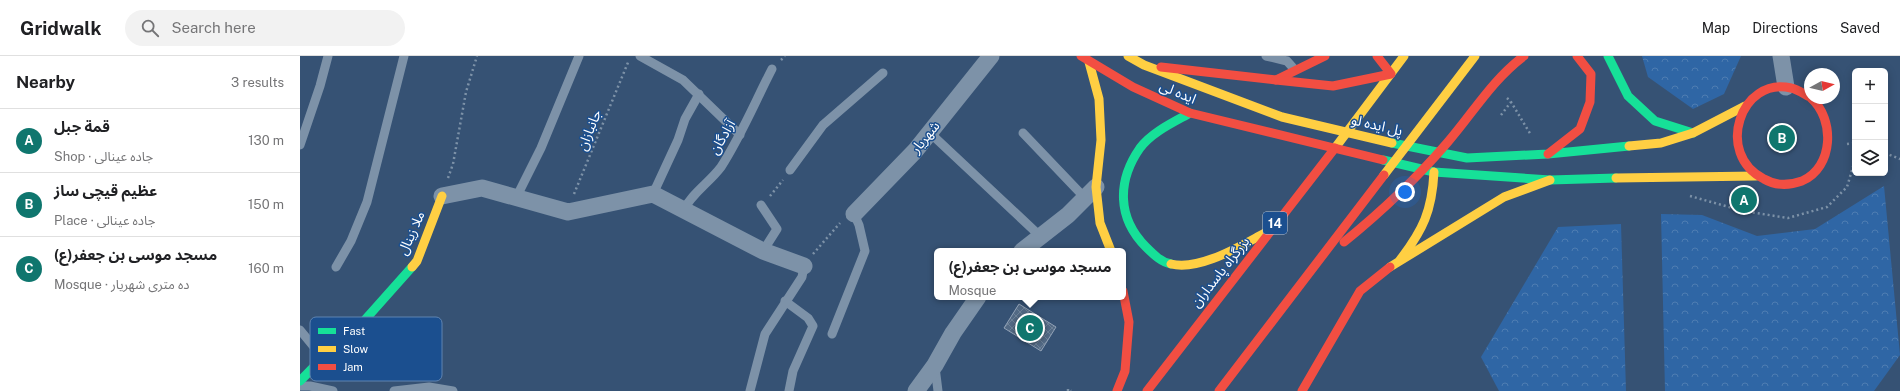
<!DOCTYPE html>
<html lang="en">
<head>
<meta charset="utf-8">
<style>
	body { margin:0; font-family:"Public Sans","Noto Sans Arabic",sans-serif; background:#f2f2f2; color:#202124 }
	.controls { position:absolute; right:12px; top:12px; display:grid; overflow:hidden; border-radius:6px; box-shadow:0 2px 10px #0003 }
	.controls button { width:36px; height:36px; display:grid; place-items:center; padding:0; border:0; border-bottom:1px solid #e0e0e0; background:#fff; color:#202124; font:20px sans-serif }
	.compass { position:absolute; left:1504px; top:12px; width:36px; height:36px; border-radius:50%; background:#fff; box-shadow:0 2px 10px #0003; rotate:82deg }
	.you { position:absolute; left:1105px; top:136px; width:14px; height:14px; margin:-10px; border:3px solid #fff; border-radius:50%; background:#1a73e8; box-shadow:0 0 0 6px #1a73e833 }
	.badge { display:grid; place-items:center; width:26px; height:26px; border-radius:50%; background:#0f766e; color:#fff; font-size:13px; font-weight:700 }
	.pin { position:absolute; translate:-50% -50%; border:2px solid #fff; box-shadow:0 1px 4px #0006 }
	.popup { position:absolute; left:634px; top:192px; width:192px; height:52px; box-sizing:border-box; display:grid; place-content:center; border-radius:6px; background:#fff; filter:drop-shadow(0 1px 3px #0005); font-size:13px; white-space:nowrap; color:#757577 }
	.popup b { font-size:15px; color:#202124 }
	.popup::after { content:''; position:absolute; left:50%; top:100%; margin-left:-8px; border:8px solid transparent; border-top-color:#fff }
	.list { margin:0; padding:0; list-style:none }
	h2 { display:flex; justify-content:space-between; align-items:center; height:52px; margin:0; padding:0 16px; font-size:17px }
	h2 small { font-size:13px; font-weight:400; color:#757577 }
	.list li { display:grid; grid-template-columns:26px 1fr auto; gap:12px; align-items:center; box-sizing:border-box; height:64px; padding:0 16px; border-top:1px solid #e0e0e0 }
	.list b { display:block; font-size:15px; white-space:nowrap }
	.list p { margin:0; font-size:13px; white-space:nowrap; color:#757577 }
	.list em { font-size:13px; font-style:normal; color:#757577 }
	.icon { flex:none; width:22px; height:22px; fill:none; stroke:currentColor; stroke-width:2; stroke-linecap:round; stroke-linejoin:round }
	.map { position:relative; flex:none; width:1600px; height:335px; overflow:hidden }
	header { display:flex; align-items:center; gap:24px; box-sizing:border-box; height:56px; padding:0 20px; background:#fff; border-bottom:1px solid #e0e0e0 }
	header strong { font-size:19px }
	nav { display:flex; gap:22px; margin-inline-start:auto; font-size:14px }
	.search { width:280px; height:36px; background:#f2f2f2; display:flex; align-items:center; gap:10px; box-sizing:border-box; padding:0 14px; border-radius:22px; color:#757577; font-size:15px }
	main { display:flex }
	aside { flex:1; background:#fff }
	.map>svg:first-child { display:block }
	.forest { fill:url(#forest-crowns) }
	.building { fill:url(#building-cross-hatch); stroke:#92a2b6 }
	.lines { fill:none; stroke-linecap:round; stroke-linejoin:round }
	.path { stroke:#7d92a8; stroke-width:2.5; stroke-dasharray:2 3; stroke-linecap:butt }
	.lane { stroke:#7d92a8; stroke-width:9 }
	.street { stroke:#7d92a8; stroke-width:17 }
	.fast { stroke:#16e098; stroke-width:9 }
	.slow { stroke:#ffcf43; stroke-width:9 }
	.jam { stroke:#f24e42; stroke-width:9 }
	.labels { text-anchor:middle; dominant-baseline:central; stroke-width:3; stroke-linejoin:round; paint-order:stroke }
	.shield { fill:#1b4f8f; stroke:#bbcadd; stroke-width:1 }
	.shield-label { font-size:13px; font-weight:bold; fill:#fff }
	.street-label { font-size:14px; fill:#fff; stroke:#1b4f8f }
	.key { fill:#1b4f8f; stroke:#5f84b1; stroke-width:1 }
	.key-label { font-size:11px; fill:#fff }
</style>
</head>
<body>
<header>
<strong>Gridwalk</strong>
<div class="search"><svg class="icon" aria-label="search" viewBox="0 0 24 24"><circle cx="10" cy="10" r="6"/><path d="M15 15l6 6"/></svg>Search here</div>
<nav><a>Map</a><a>Directions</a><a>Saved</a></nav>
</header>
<main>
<aside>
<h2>Nearby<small>3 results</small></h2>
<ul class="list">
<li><span class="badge">A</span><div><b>قمة جبل</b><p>Shop · جاده عینالی</p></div><em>130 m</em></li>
<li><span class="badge">B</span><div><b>عظیم قیچی ساز</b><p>Place · جاده عینالی</p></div><em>150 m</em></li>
<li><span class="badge">C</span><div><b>مسجد موسی بن جعفر(ع)</b><p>Mosque · ده متری شهریار</p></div><em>160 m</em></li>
</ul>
</aside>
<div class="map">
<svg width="1600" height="335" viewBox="0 0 1600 335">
	<defs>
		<pattern id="forest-crowns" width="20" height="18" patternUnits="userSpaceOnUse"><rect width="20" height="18" fill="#2f66a5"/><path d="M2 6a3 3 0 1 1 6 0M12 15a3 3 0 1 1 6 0" fill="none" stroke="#4e7db2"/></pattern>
		<pattern id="building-cross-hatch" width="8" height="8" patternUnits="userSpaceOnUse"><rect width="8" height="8" fill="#526984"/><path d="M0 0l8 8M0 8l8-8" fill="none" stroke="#6c8096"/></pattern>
	</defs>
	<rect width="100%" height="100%" fill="#365274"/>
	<g class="forest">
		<path d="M1342,0H1441L1424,38L1393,53L1348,21Z"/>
		<path d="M1584,130L1600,299L1574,335H1365L1361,158L1402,159L1457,180L1515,173Z"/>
		<path d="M1321,168L1326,335H1199L1181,301L1258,171Z"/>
	</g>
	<path class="building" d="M719,248L756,271L741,295L704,272Z"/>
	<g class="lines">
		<g class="path">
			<path d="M481,4L485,0"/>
			<path d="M1207,42L1211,46L1231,79"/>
			<path d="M1201,59L1211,46"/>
			<path d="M1547,88L1555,87"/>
			<path d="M1585,97L1600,103"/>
			<path d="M148,122L153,108L166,36L177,0"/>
			<path d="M274,138L329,4"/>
			<path d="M470,140L483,124"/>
			<path d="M1390,140L1443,155L1488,162L1527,151L1547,131L1555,104"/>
			<path d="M513,198L540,167"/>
			<path d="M768,335V333L771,335"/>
		</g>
		<g class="lane">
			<path d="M340,0L383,24L440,79"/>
			<path d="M966,0L987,5L995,14"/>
			<path d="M629,76L740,180"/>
			<path d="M723,77L785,142"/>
			<path d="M0,89L20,30L28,0"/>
			<path d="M490,114L523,69L583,17"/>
			<path d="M353,138L378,84L385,63L399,38"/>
			<path d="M216,142L241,92L279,0"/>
			<path d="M461,149L477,173L463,195"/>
			<path d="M383,155C392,137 409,127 421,111C441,80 455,46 472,13"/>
			<path d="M36,211L51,185L67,146L104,0"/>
			<path d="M485,245L508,262L513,270L493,315L489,335"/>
			<path d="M0,274L23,302"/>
			<path d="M532,278L565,195L559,169L554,158"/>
			<path d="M635,311L638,335"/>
			<path d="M0,330H10L33,335"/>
			<path d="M94,335L129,331L153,335"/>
			<path d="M450,335L465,278L502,221L504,210"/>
		</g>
		<g class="street">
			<path d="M1481,0L1486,31"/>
			<path d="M142,140L182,132L268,156L353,138L463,195L504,210"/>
			<path d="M554,158L615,95L691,0"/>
			<path d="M722,195L768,159L796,131"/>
			<path d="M616,335L635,309L653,277L678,241"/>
		</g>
		<g class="fast">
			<path d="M1308,0L1328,40L1355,65L1393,77"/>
			<path d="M1092,87L1167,102L1248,98L1329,90"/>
			<path d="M1083,104L1134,116L1250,124L1316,122"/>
			<path d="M871,208C861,206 854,199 846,191C817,162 817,125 840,92C852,76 874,66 890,57"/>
			<path d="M0,325L41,283L63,266L112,211"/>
		</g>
		<g class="slow">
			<path d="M828,0L844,9L982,61L1092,87"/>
			<path d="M789,6L799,43L801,84L796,131L800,167L811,195"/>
			<path d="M1329,90L1361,87L1393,77L1445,50"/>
			<path d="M1035,92L1104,0"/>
			<path d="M1084,119L1175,0"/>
			<path d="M1316,122L1456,120"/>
			<path d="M1100,204C1123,174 1132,155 1134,116"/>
			<path d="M871,208C900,215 940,190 965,177"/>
			<path d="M112,211L117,205L142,140"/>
			<path d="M1090,211L1204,141L1250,124"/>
		</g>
		<g class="jam">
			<path d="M781,0L833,31L890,57L1083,104"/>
			<path d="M861,11L976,24L1025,0"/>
			<path d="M976,24L1033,30L1091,18L1077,0"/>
			<path d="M1510,41C1504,38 1497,33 1491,32C1441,20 1414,98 1464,123C1476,130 1488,130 1502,125C1534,111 1535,63 1511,42"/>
			<path d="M1248,98L1280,73L1290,46L1291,18L1277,0"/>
			<path d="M1044,186C1081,156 1116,123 1147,87C1173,57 1192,24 1224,0"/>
			<path d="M817,335L825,315L829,266L823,235"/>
			<path d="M847,335L1035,92"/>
			<path d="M919,335L1084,119"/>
			<path d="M1002,335L1060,235L1090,211"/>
		</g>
	</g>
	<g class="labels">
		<rect class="shield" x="963" y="156" width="24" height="22" rx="3"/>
		<g class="shield-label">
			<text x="975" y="167">14</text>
		</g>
		<g class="street-label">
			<text transform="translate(878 36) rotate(23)">ایده لی</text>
			<text transform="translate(1077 69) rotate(13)">پل ایده لو</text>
			<text transform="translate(289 74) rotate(-68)">جانبازان</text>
			<text transform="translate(422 81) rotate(-60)">آزادگان</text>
			<text transform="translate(625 81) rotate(-51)">شهریار</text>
			<text transform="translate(111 177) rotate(-66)">ملا زینال</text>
			<text transform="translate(920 216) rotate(-52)">بزرگراه پاسداران</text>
		</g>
	</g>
	<rect x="10" y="261" width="132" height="64" rx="6" class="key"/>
	<rect x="18" y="272" width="18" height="6" fill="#16e098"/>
	<rect x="18" y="290" width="18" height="6" fill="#ffcf43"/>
	<rect x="18" y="308" width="18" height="6" fill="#f24e42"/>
	<g class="key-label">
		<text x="43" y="279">Fast</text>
		<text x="43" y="297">Slow</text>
		<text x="43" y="315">Jam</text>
	</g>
</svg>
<div class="controls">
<button>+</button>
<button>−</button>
<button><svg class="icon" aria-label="layers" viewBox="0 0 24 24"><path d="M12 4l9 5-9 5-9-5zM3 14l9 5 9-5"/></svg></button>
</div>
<svg class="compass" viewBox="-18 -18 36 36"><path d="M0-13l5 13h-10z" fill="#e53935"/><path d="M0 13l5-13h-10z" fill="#757577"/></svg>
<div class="you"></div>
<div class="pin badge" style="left:1444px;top:144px">A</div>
<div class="pin badge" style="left:1482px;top:82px">B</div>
<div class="pin badge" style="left:730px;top:272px">C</div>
<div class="popup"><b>مسجد موسی بن جعفر(ع)</b>Mosque</div>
</div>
</main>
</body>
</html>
